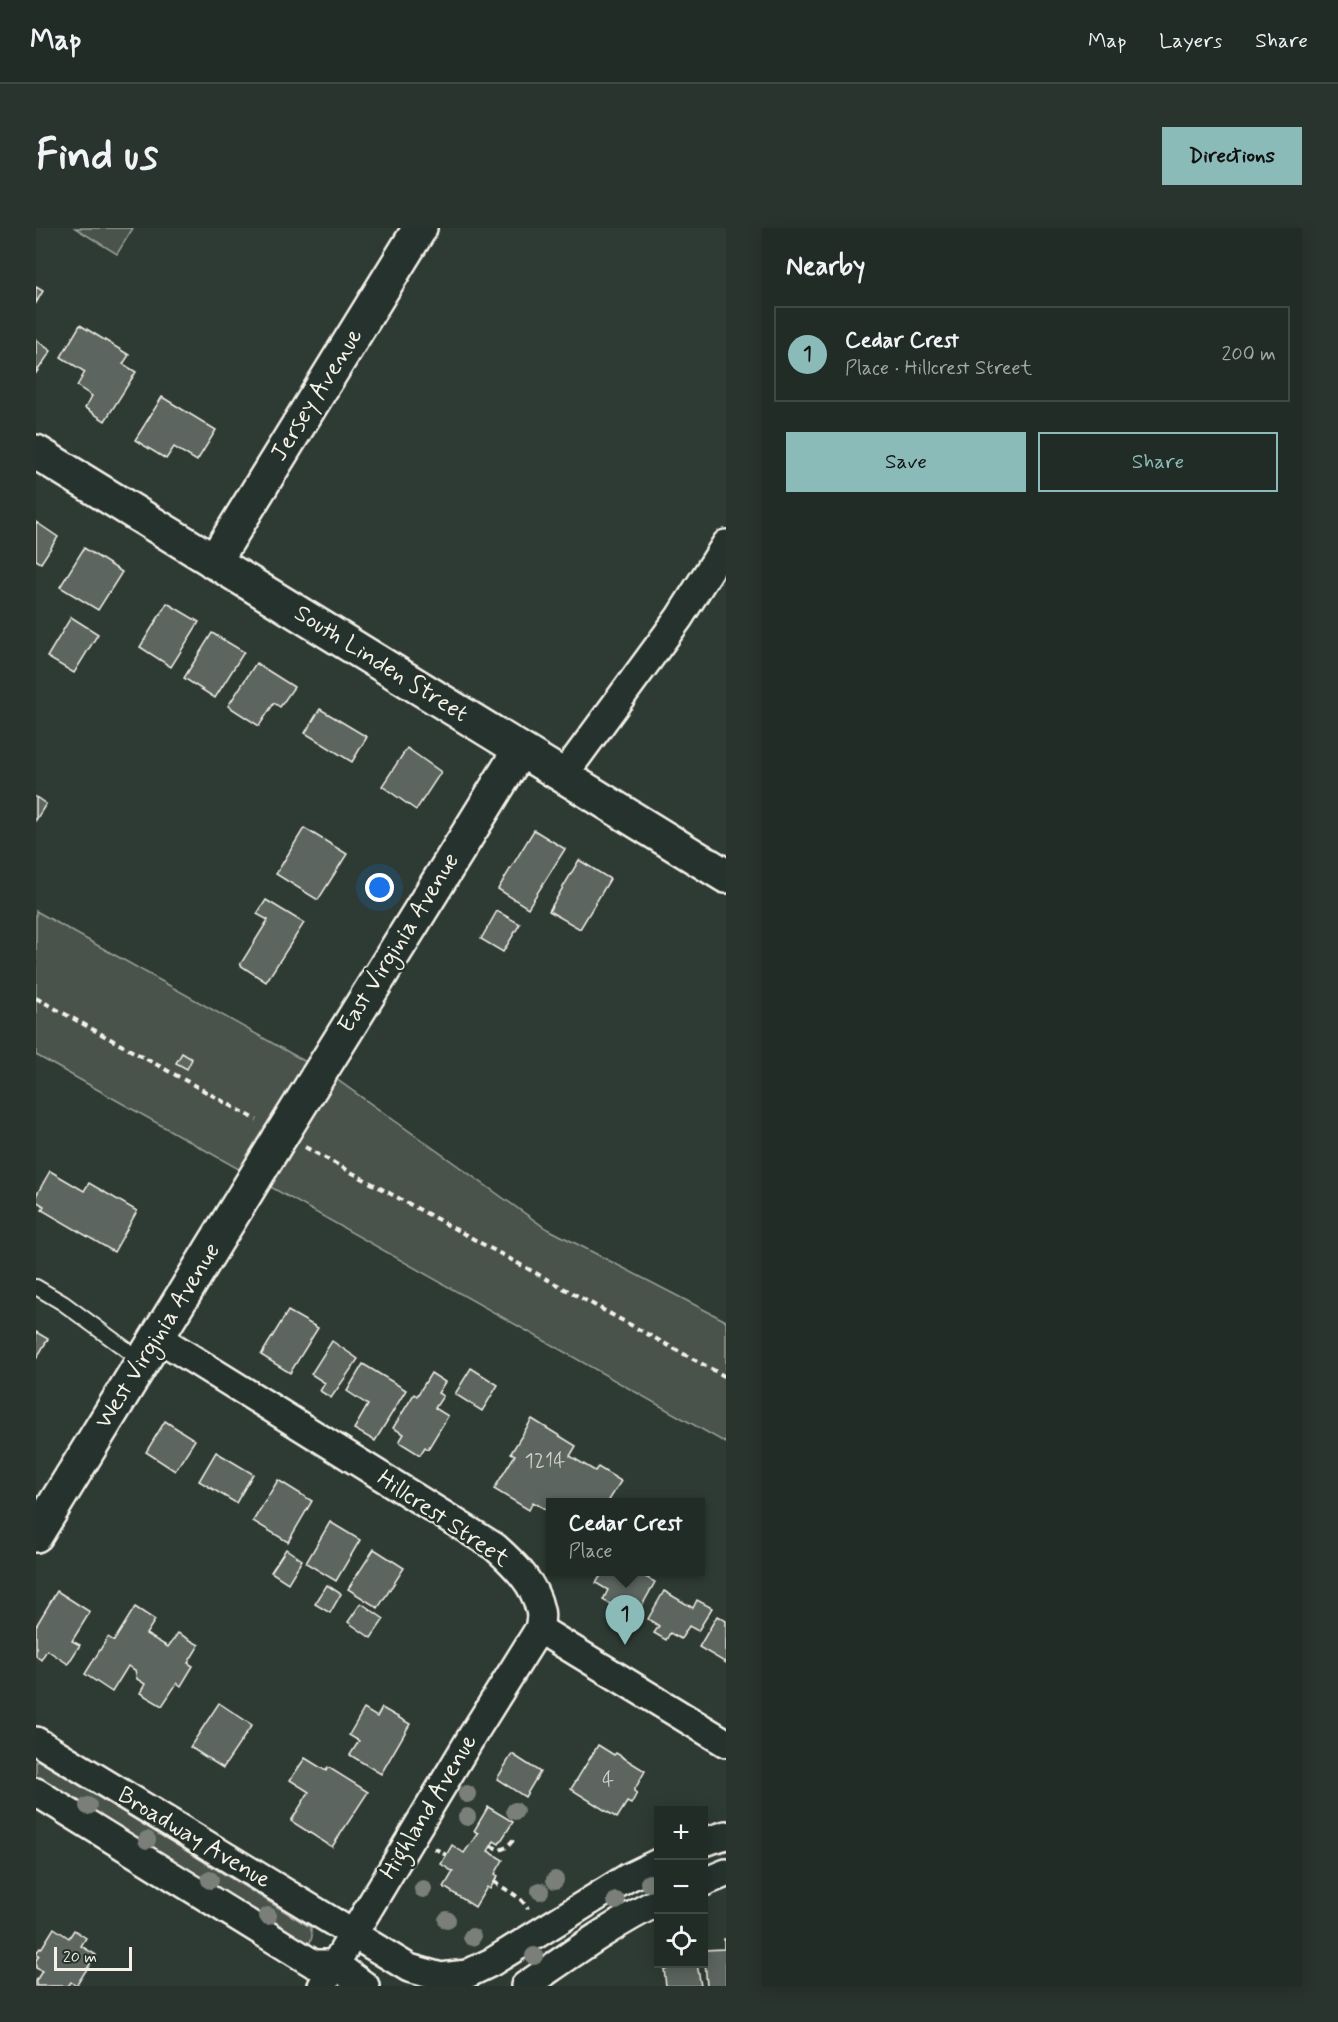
<!DOCTYPE html>
<html lang="en">
<head>
<meta charset="utf-8">
<style>
	body { margin:0; font-family:Mynerve,sans-serif; background:#2a342f; color:#f1f3f6 }
	.controls { position:absolute; right:18px; bottom:18px; display:grid; overflow:hidden; border-radius:0px; box-shadow:0 3px 15px #0003 }
	.controls button { width:54px; height:54px; display:grid; place-items:center; padding:0; border:0; border-bottom:2px solid #3f4844; background:#222c27; color:#f1f3f6; font:30px sans-serif }
	.scale { position:absolute; left:18px; bottom:15px; width:78px; box-sizing:border-box; padding-left:6px; border:3px solid #f4f1e8; border-top:0; font-size:16px; line-height:21px; white-space:nowrap; color:#f4f1e8; -webkit-text-stroke:4px #26332d; paint-order:stroke }
	.you { position:absolute; left:344px; top:660px; width:21px; height:21px; margin:-15px; border:4px solid #fff; border-radius:50%; background:#1a73e8; box-shadow:0 0 0 9px #1a73e833 }
	.badge { display:grid; place-items:center; width:39px; height:39px; border-radius:50%; background:#8bbbb9; color:#111; font-size:20px; font-weight:700 }
	.pin { position:absolute; translate:-50% -50px; filter:drop-shadow(0 2px 3px #0008) }
	.pin::after { content:''; position:absolute; top:32px; width:21px; height:18px; background:inherit; clip-path:polygon(0 0,100% 0,50% 100%) }
	.popup { position:absolute; left:510px; top:1270px; width:159px; height:78px; box-sizing:border-box; display:grid; place-content:center; border-radius:0px; background:#222c27; filter:drop-shadow(0 2px 4px #0005); font-size:20px; white-space:nowrap; color:#a2a7a7 }
	.popup b { font-size:22px; color:#f1f3f6 }
	.popup::after { content:''; position:absolute; left:50%; top:100%; margin-left:-12px; border:12px solid transparent; border-top-color:#222c27 }
	.list { margin:0; padding:0; list-style:none }
	h2 { display:flex; justify-content:space-between; align-items:center; height:78px; margin:0; padding:0 24px; font-size:26px }
	h2 small { font-size:20px; font-weight:400; color:#a2a7a7 }
	.list li { display:grid; grid-template-columns:39px 1fr auto; gap:18px; align-items:center; box-sizing:border-box; height:96px; margin:0 12px 12px; padding:0 12px; border:2px solid #3f4844; border-radius:0px }
	.list b { display:block; font-size:22px; white-space:nowrap }
	.list p { margin:0; font-size:20px; white-space:nowrap; color:#a2a7a7 }
	.list em { font-size:20px; font-style:normal; color:#a2a7a7 }
	.actions { display:flex; gap:12px; padding:18px 24px }
	.actions a { flex:1; padding:14px 0; border:2px solid #8bbbb9; border-radius:0px; text-align:center; font-size:21px; color:#8bbbb9 }
	.actions .main { background:#8bbbb9; color:#111 }
	.icon { flex:none; width:33px; height:33px; fill:none; stroke:currentColor; stroke-width:2; stroke-linecap:round; stroke-linejoin:round }
	.map { position:relative; flex:none; width:690px; height:1758px; overflow:hidden; border-radius:0px }
	header { display:flex; align-items:center; gap:36px; box-sizing:border-box; height:84px; padding:0 30px; background:#222c27; border-bottom:2px solid #3f4844 }
	header strong { font-size:28px }
	nav { display:flex; gap:33px; margin-inline-start:auto; font-size:21px }
	.intro { display:flex; align-items:center; justify-content:space-between; box-sizing:border-box; height:144px; padding:0 36px }
	h1 { margin:0; font-size:42px }
	.button { padding:15px 27px; border-radius:0px; background:#8bbbb9; color:#111; font-size:21px; font-weight:700 }
	main { display:flex; gap:36px; padding:0 36px }
	aside { flex:1; background:#222c27; border-radius:0px; box-shadow:0 3px 15px #0003 }
	.map>svg:first-child { display:block }
	.green { fill:#48524c; stroke:#9ea29a; stroke-width:1.5 }
	.building { fill:#5c655e; stroke:#f4f1e8; stroke-width:1.5 }
	.lines { fill:none; stroke-linecap:round; stroke-linejoin:round }
	.lane-casing { stroke:#f4f1e8; stroke-width:18 }
	.street-casing { stroke:#f4f1e8; stroke-width:32 }
	.secondary-casing { stroke:#f4f1e8; stroke-width:38 }
	.path { stroke:#f4f1e8; stroke-width:4; stroke-dasharray:6 4.5; stroke-linecap:butt }
	.lane { stroke:#26332d; stroke-width:14 }
	.street { stroke:#26332d; stroke-width:27 }
	.secondary { stroke:#26332d; stroke-width:33 }
	.secondary-bridge-casing { stroke:#f4f1e8; stroke-width:38; stroke-linecap:butt }
	.secondary-bridge { stroke:#26332d; stroke-width:33 }
	.tree { fill:#7a8079 }
	.labels { text-anchor:middle; dominant-baseline:central; stroke-width:5; stroke-linejoin:round; paint-order:stroke }
	.number-label { font-size:21px; fill:#cecec6 }
	.street-label { font-size:24px; fill:#f4f1e8; stroke:#26332d }
</style>
</head>
<body>
<header>
<strong>Map</strong>
<nav><a>Map</a><a>Layers</a><a>Share</a></nav>
</header>
<div class="intro"><h1>Find us</h1><a class="button">Directions</a></div>
<main>
<div class="map">
<svg width="690" height="1758" viewBox="0 0 690 1758">
	<rect width="100%" height="100%" fill="#2e3b34"/>
	<filter id="ink" filterUnits="userSpaceOnUse"><feTurbulence type="fractalNoise" baseFrequency=".0167" numOctaves="2"/><feDisplacementMap in="SourceGraphic" scale="12" xChannelSelector="R" yChannelSelector="G"/><feConvolveMatrix kernelMatrix="1 2 1 2 8 2 1 2 1" color-interpolation-filters="sRGB"/></filter>
	<g filter="url(#ink)">
		<g class="green">
			<path d="M39,0H97L81,26Z"/>
			<path d="M0,683L297,849L508,999L690,1093V1215L0,827Z"/>
			<path d="M0,1531L274,1699C277,1706 277,1711 272,1717L0,1559Z"/>
		</g>
		<g class="building">
			<path d="M0,59L7,63L0,75Z"/>
			<path d="M44,97L93,127L87,136L100,144L69,193L49,180L56,168L41,158L49,144L25,129Z"/>
			<path d="M0,112L15,123L0,145Z"/>
			<path d="M126,169L180,202L161,233L138,219L130,231L99,212Z"/>
			<path d="M0,294L22,309L5,335L0,332Z"/>
			<path d="M48,320L86,344L62,382L24,359Z"/>
			<path d="M131,375L163,394L135,439L104,419Z"/>
			<path d="M35,389L62,406L38,445L11,429Z"/>
			<path d="M176,405L208,424L179,470L148,450Z"/>
			<path d="M220,435L258,459L244,479L238,475L223,498L192,478Z"/>
			<path d="M284,481L331,509L316,534L269,505Z"/>
			<path d="M371,520L405,544L380,582L346,558Z"/>
			<path d="M0,569L10,576L0,592Z"/>
			<path d="M268,600L311,626L282,672L240,646Z"/>
			<path d="M498,602L529,621L492,680L462,661Z"/>
			<path d="M543,632L574,651L544,701L513,683Z"/>
			<path d="M230,672L268,695L230,754L204,737L232,692L221,686Z"/>
			<path d="M461,683L484,696L467,724L445,711Z"/>
			<path d="M146,825L156,831L151,841L140,835Z"/>
			<path d="M14,943L48,963L53,955L101,983L78,1024L6,982L8,978L0,973V968Z"/>
			<path d="M252,1083L282,1100L254,1145L225,1127Z"/>
			<path d="M0,1104L12,1111L0,1131Z"/>
			<path d="M296,1113L322,1131L295,1170L284,1163L289,1155L275,1146Z"/>
			<path d="M327,1136L370,1162L339,1213L318,1201L332,1177L311,1163Z"/>
			<path d="M435,1140L462,1157L446,1183L419,1166Z"/>
			<path d="M395,1145L409,1154L402,1165L407,1168L399,1180L412,1188L392,1221L389,1219L384,1227L363,1214L368,1206L357,1200L378,1166L381,1168Z"/>
			<path d="M496,1191L540,1218L534,1228L559,1243L562,1239L585,1253L572,1274H514V1284L497,1274L493,1282L458,1261L479,1227L475,1225Z"/>
			<path d="M129,1193L159,1212L139,1243L110,1224Z"/>
			<path d="M180,1224L217,1246L200,1275L163,1253Z"/>
			<path d="M242,1252L276,1273L252,1314L217,1293Z"/>
			<path d="M294,1294L324,1312L300,1353L270,1335Z"/>
			<path d="M250,1321L266,1332L252,1355L235,1344Z"/>
			<path d="M338,1321L368,1340L342,1380L312,1361Z"/>
			<path d="M567,1344H600L619,1354L599,1390L567,1372L572,1362L560,1355Z"/>
			<path d="M291,1357L305,1366L294,1385L279,1376Z"/>
			<path d="M21,1363L54,1384L36,1413L44,1417L32,1436L11,1422L5,1432L0,1428V1398Z"/>
			<path d="M628,1363L657,1380L661,1372L676,1380L662,1403L653,1398L645,1411L634,1405L630,1412L618,1405L623,1398L612,1391Z"/>
			<path d="M325,1375L348,1391L335,1410L312,1394Z"/>
			<path d="M99,1379L119,1392L110,1406L132,1419L142,1405L163,1417L152,1435L157,1438L145,1458L141,1455L126,1478L104,1465L109,1456L101,1451L99,1442L92,1438L76,1464L49,1446L72,1409L78,1413Z"/>
			<path d="M681,1388L690,1393V1435L663,1419Z"/>
			<path d="M183,1475L216,1497L187,1540L154,1519Z"/>
			<path d="M346,1480L374,1496L345,1546L314,1527L323,1513L313,1507L328,1481L341,1489Z"/>
			<path d="M562,1517L578,1527L580,1525L609,1543L598,1563L601,1565L595,1576L591,1574L581,1590L535,1561Z"/>
			<path d="M476,1526L504,1544L489,1569L461,1551Z"/>
			<path d="M269,1530L290,1543L292,1539L332,1564L296,1619L255,1593L273,1564L254,1552Z"/>
			<path d="M452,1579L477,1594L463,1616L458,1613L452,1623L467,1632L459,1646L462,1648L458,1654L454,1661L451,1659L439,1679L408,1659L417,1644L405,1636L416,1617L428,1625L442,1605L438,1603Z"/>
			<path d="M18,1700L33,1710L38,1702L50,1710L45,1718L60,1727L40,1758L35,1754L32,1758H0V1753L6,1743L0,1740V1732L3,1728L0,1725L4,1720L5,1721Z"/>
			<path d="M688,1711H690V1758H671L668,1722L688,1721Z"/>
			<path d="M648,1736H661L665,1758H630L628,1741L648,1738Z"/>
		</g>
		<g class="lines">
			<g class="lane-casing">
				<path id="lane" d="M0,1059L27,1075L106,1133"/>
			</g>
			<g class="street-casing">
				<g id="street">
					<path d="M527,548L643,390L690,316"/>
					<path d="M121,1109L459,1319C478,1336 499,1356 504,1382C506,1388 504,1395 503,1401L436,1508L286,1758"/>
					<path d="M503,1401L690,1515"/>
					<path d="M0,1513L373,1740L405,1749L431,1746L456,1734L591,1650L622,1635"/>
					<path d="M0,1564L278,1736H299L329,1758"/>
					<path d="M668,1614L690,1607"/>
					<path d="M668,1654L690,1645"/>
					<path d="M489,1758C533,1728 575,1697 622,1674"/>
				</g>
			</g>
			<g class="secondary-casing">
				<g id="secondary">
					<path d="M0,224L690,648"/>
					<path d="M178,334L384,0"/>
					<path d="M280,851L484,522"/>
					<path d="M0,1307L244,909"/>
				</g>
			</g>
			<g class="path">
				<path d="M0,770L221,892"/>
				<path d="M269,919L690,1149"/>
				<path d="M455,1618L464,1622L471,1619L478,1611"/>
				<path d="M398,1620L410,1627"/>
				<path d="M458,1654C470,1662 485,1668 492,1681"/>
			</g>
			<use href="#lane" class="lane"/>
			<use href="#street" class="street"/>
			<use href="#secondary" class="secondary"/>
			<g class="secondary-bridge-casing">
				<path id="secondary-bridge" d="M244,909L280,851"/>
			</g>
			<use href="#secondary-bridge" class="secondary-bridge"/>
		</g>
		<g class="tree">
			<circle cx="431" cy="1566" r="9"/>
			<circle cx="52" cy="1578" r="9"/>
			<circle cx="479" cy="1583" r="9"/>
			<circle cx="431" cy="1589" r="9"/>
			<circle cx="111" cy="1612" r="9"/>
			<circle cx="174" cy="1652" r="9"/>
			<circle cx="519" cy="1652" r="9"/>
			<circle cx="613" cy="1655" r="9"/>
			<circle cx="387" cy="1661" r="9"/>
			<circle cx="504" cy="1663" r="9"/>
			<circle cx="580" cy="1673" r="9"/>
			<circle cx="232" cy="1688" r="9"/>
			<circle cx="411" cy="1692" r="9"/>
			<circle cx="436" cy="1709" r="9"/>
			<circle cx="498" cy="1728" r="9"/>
		</g>
	</g>
	<g class="labels">
		<g class="number-label">
			<text x="509" y="1233">1214</text>
			<text x="572" y="1552">4</text>
		</g>
		<g class="street-label">
			<text transform="translate(281 167) rotate(-58)">Jersey Avenue</text>
			<text transform="translate(345 436) rotate(32)">South Linden Street</text>
			<text transform="translate(363 715) rotate(-58)">East Virginia Avenue</text>
			<text transform="translate(122 1108) rotate(-58)">West Virginia Avenue</text>
			<text transform="translate(407 1291) rotate(34)">Hillcrest Street</text>
			<text transform="translate(393 1579) rotate(-59)">Highland Avenue</text>
			<text transform="translate(158 1610) rotate(31)">Broadway Avenue</text>
		</g>
	</g>
</svg>
<div class="controls">
<button>+</button>
<button>−</button>
<button><svg class="icon" aria-label="locate" viewBox="0 0 24 24"><circle cx="12" cy="12" r="6"/><path d="M12 2v4M12 18v4M2 12h4M18 12h4"/></svg></button>
</div>
<div class="scale">20 m</div>
<div class="you"></div>
<div class="pin badge" style="left:589px;top:1417px">1</div>
<div class="popup"><b>Cedar Crest</b>Place</div>
</div>
<aside>
<h2>Nearby<small></small></h2>
<ul class="list">
<li><span class="badge">1</span><div><b>Cedar Crest</b><p>Place · Hillcrest Street</p></div><em>200 m</em></li>
</ul>
<div class="actions"><a class="main">Save</a><a>Share</a></div>
</aside>
</main>
</body>
</html>
